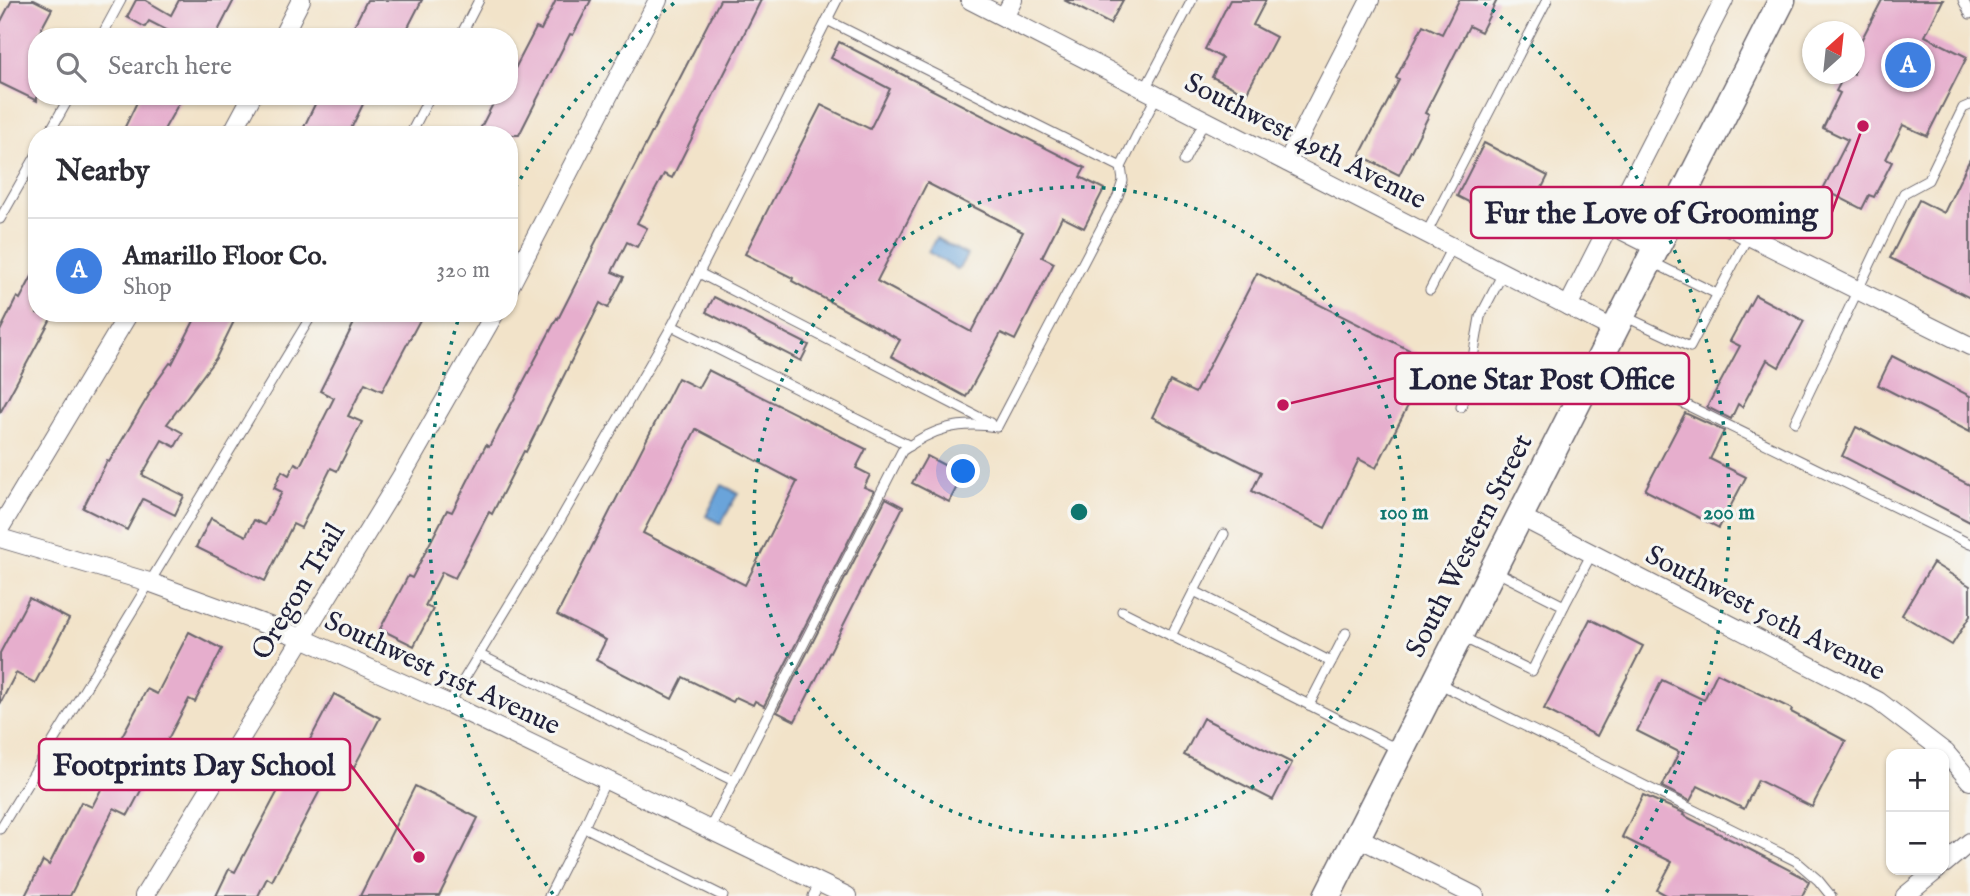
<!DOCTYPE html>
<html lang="en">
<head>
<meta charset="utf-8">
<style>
	body { margin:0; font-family:"IM FELL English",serif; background:#f7f7f7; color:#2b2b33 }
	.controls { position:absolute; right:21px; bottom:21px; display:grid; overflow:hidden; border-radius:14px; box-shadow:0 2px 5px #0004 }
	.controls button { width:63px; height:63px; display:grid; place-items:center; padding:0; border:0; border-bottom:2px solid #e1e1e2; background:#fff; color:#2b2b33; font:35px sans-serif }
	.compass { position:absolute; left:1802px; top:21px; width:63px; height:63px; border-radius:50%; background:#fff; box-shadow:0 2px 5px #0004; rotate:27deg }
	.you { position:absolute; left:964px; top:472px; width:24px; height:24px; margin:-18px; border:5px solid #fff; border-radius:50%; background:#1a73e8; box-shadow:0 0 0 10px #1a73e833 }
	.badge { display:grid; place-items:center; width:46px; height:46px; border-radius:50%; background:#d1495b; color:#fff; font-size:23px; font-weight:700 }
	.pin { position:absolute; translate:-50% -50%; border:4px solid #fff; box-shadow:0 2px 7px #0006 }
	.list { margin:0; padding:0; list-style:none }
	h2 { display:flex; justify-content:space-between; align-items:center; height:91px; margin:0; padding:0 28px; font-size:30px }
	h2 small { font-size:23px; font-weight:400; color:#7c7c81 }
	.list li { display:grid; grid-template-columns:46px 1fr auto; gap:21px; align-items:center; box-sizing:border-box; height:105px; padding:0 28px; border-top:2px solid #e1e1e2 }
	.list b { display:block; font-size:26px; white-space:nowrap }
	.list p { margin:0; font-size:23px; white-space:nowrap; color:#7c7c81 }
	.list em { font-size:23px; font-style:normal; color:#7c7c81 }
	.icon { flex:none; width:38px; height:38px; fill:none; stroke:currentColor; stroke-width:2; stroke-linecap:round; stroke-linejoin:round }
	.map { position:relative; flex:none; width:1970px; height:896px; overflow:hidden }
	.search { position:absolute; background:#fff; box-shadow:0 2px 5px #0004; left:28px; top:28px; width:490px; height:77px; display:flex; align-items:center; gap:18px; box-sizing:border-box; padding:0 24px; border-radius:28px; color:#7c7c81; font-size:26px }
	.panel { position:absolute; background:#fff; box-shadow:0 2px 5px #0004; left:28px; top:126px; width:490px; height:196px; border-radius:28px }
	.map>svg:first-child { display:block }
	.water { fill:#6aa4da; stroke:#46638a; stroke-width:2 }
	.building { fill:#e6aecd; fill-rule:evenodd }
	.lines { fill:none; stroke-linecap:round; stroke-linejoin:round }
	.service-casing { stroke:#6b666d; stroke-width:11 }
	.minor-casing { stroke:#6b666d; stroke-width:20 }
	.secondary-casing { stroke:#6b666d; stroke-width:29 }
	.service { stroke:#fff; stroke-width:9 }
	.minor { stroke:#fff; stroke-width:18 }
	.secondary { stroke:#fff; stroke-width:26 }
	.ring { fill:none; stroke:#0f766e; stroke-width:3.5; stroke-dasharray:3.5 7 }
	.labels { text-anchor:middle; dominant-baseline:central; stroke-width:6; stroke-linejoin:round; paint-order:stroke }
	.street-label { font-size:28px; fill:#22223b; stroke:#f6f6f2 }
	.centre { fill:#0f766e; stroke:#f6f6f2; stroke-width:3.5 }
	.ring-label { font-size:21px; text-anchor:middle; font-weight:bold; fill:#0f766e; stroke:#f6f6f2; stroke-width:6; stroke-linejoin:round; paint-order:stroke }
	.leader { fill:none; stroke:#c2185b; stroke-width:2.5 }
	.callout-dot { fill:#c2185b; stroke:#f6f6f2; stroke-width:2.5 }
	.callout { fill:#f6f6f2; stroke:#c2185b; stroke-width:2.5 }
	.callout-label { font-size:30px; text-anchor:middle; font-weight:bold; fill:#22223b }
</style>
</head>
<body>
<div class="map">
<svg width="1970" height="896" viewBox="0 0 1970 896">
	<rect width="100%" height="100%" fill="#f6f6f2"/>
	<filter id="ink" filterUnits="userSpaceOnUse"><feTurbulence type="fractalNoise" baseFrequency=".0143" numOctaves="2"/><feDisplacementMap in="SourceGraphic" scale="14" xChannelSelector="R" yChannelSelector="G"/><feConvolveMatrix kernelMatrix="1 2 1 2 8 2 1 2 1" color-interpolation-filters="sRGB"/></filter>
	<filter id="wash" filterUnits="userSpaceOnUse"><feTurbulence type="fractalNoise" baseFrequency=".00686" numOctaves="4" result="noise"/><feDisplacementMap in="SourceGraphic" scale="28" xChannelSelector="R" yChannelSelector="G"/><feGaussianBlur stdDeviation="1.57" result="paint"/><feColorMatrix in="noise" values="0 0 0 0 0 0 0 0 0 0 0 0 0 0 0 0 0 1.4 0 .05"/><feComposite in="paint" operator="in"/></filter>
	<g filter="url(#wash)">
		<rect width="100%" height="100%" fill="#f2e3c9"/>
		<g class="water">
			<path d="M936,238L967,255L958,270L928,252Z"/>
			<path d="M722,485L738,493L721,524L706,516Z"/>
		</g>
		<g id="blocks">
			<g class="building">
				<path d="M12,0H34L52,9L37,37V101L0,83V23Z"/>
				<path d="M136,0H145L171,15L179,0H234L215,37H180L149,21L145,27L127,17Z"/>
				<path d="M367,0H422L403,37H370L353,28Z"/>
				<path d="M556,0H591L573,35L570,34L519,135H477L497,96H509V80L536,28L541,30Z"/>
				<path d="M720,0H761L672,178L664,174L637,223L647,228L637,247L627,242L612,272L624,277L608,308L600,303L526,452L524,451L492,514L489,512L455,578L442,572L425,606L433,609L414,646L380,629L408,576L412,578L447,510L452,512L486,445L489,447L557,318L558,319L594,248L593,247Z"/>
				<path d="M1064,0H1123L1110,24Z"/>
				<path d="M1230,0H1266L1253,25L1276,37L1246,94L1212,77L1222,58L1205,49Z"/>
				<path d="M1459,0H1497L1481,32L1469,26L1425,113L1429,115L1399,175L1360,155L1399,80L1396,78L1423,25L1442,34Z"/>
				<path d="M1882,0H1943L1925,36L1967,57L1927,136L1903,125L1886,159L1892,162L1874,197L1869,195L1862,209L1823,189L1848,140L1823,128L1840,93L1836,91L1845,74H1854V54Z"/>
				<path d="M839,42L1085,168L1080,177L1104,189L1084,228L1062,217L1042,257L1054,263L1015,340L1001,333L966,397L891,356L900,340L792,281L793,278L745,254L821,105L870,129L890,89L831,58ZM927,183L1023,232L971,332L877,281Z"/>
				<path d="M140,96H183L161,135H121Z"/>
				<path d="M319,96H367L348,135H300Z"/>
				<path d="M1484,143L1548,176L1521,229L1457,196Z"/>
				<path d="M1970,159V298L1890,258L1919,200L1944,213Z"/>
				<path d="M37,267V313L53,315L0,413V331L17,297L20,299Z"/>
				<path d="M1257,273L1431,361L1376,468L1359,459L1325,528L1252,491L1261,472L1152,417L1170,381L1195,393Z"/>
				<path d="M1755,295L1804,321L1779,367L1767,360L1742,407L1738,404L1731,419L1707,407L1740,346L1730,341Z"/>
				<path d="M714,297L809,345L801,361L706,312Z"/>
				<path d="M198,313H238L216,358L167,424L183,433L175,447L162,440L142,475L184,496L175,515L143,499L127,530L83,508L107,461L109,462L149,395L148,394L170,363L172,364Z"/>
				<path d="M359,313H410L421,318L382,391L365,383L348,416L362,422L337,471L331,468L301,528L293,524L265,581L196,547L211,518L246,536L254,520L265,525L282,492L274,488L282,471L289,475L295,463L300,466L334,398L320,391Z"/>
				<path d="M1892,356L1970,396V432L1878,385Z"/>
				<path d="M708,370L866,449L856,468L870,475L864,487L874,491L764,706L755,701L753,705L736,697L733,702L683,677L672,699L596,660L606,640L557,615L678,378L698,388ZM696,429L797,482L745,585L643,533Z"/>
				<path d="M1685,413L1724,431L1710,459L1746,477L1719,528L1645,490Z"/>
				<path d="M1856,427L1970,485V522L1842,456Z"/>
				<path d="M927,456L963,475L949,502L912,483Z"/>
				<path d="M886,498L903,507L795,721L777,712Z"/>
				<path d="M1933,563L1970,586V616L1952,645L1902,615Z"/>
				<path d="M29,598L69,619L35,683L16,673L0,704V653Z"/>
				<path d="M1590,619L1643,646L1597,736L1544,709Z"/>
				<path d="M189,632L222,649L195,702L189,699L128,815L114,808L70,896H25L43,861L49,865L81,802L92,807L126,741L121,738L147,689L157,694Z"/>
				<path d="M1717,673L1792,709L1791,712L1846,741L1812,807L1758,780L1744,809L1698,786L1690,801L1662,787L1679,752L1637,731L1662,680L1704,700Z"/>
				<path d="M334,694L380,718L353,769L336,760L272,881L267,878L258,896H216L229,869L235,872L298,753L302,755Z"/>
				<path d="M1203,718L1292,763L1273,800L1184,755Z"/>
				<path d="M415,786L478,818L439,896H360Z"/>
				<path d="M1643,795L1684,813L1683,815L1803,877L1809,882L1802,896H1668L1657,890L1672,862L1622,837Z"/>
			</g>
		</g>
	</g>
	<g filter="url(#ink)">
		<use href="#blocks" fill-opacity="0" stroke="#6b666d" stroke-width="2"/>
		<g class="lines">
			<g class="service-casing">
				<g id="service">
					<path d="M1963,0L1970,14"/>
					<path d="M827,20L1121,167"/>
					<path d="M101,37L121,0"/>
					<path d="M460,37L479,0"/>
					<path d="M1145,89L1192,0"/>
					<path d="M48,135L70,96"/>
					<path d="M410,135L430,96"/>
					<path d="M1184,161L1205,120"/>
					<path d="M0,219L37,154"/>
					<path d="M1426,234L1547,0"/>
					<path d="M1652,262L1717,294"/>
					<path d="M699,273L990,423"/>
					<path d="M1430,290L1452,247"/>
					<path d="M1624,316L1690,347L1748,236"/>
					<path d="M672,326L910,446"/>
					<path d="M1601,363L1970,544"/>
					<path d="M1461,407L1470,375L1480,317L1503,273"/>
					<path d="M1795,422L1904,193L1928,180L1963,108L1970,105"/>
					<path d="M1224,534L1194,591L1331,662"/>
					<path d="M1564,606L1592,553"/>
					<path d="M1122,611L1399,750"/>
					<path d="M1171,636L1194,591"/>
					<path d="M1462,637L1532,671L1564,606L1495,571"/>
					<path d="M480,655L734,781"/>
					<path d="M1438,683L1796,861L1818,880L1831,896"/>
					<path d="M449,704L552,534L672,326L837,0"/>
					<path d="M1309,705L1346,633"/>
					<path d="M584,827L606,780"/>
					<path d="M0,829L313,313"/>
					<path d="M709,830L902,451C933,428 959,421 997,427L1118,196L1123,181L1121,167L1157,95"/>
					<path d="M549,896L584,827L723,896"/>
					<path d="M813,896L820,883"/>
				</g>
			</g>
			<g class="minor-casing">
				<g id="minor">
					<path d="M970,0L1615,330"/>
					<path d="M1004,17L1013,0"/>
					<path d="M282,37L301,0"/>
					<path d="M231,135L252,96"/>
					<path d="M1287,162L1370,0"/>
					<path d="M1680,202L1970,346"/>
					<path d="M1611,225L1657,248"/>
					<path d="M509,288L658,0"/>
					<path d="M1568,306L1724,0"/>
					<path d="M1521,517L1878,701L1946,753L1970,781"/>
					<path d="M0,528L129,313"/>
					<path d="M0,538L149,582L302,638L449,704L847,896"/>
					<path d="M1357,837L1475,896"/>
					<path d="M1944,864L1970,842"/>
					<path d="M144,896L401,477L495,313"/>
					<path d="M1905,896L1937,870"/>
				</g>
			</g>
			<g class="secondary-casing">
				<path id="secondary" d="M1327,896L1782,0"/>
			</g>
			<use href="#service" class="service"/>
			<use href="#minor" class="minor"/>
			<use href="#secondary" class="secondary"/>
		</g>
	</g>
	<g class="ring">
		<circle cx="1079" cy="512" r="325"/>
		<path d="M553 894A650 650 0 0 1 459 317M510 197A650 650 0 0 1 674 3M1484 3A650 650 0 0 1 1605 894"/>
	</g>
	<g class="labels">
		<g class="street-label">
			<text transform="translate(1305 142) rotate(27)">Southwest 49th Avenue</text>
			<text transform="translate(1470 546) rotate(-63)">South Western Street</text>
			<text transform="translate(299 592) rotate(-59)">Oregon Trail</text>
			<text transform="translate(1765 614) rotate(27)">Southwest 50th Avenue</text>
			<text transform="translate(442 674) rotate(25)">Southwest 51st Avenue</text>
		</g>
	</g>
	<circle cx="1079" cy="512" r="10" class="centre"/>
	<g class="ring-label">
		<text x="1404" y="519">100 m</text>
		<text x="1729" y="519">200 m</text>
	</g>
	<path class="leader" d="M1863 126L1832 212M1283 405L1395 378M419 857L350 764"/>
	<g class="callout-dot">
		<circle cx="1863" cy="126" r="7"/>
		<circle cx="1283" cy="405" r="7"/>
		<circle cx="419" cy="857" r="7"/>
	</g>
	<g class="callout">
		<rect x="1471" y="187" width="361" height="51" rx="7"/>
		<rect x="1395" y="353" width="294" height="51" rx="7"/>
		<rect x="39" y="739" width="311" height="51" rx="7"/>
	</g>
	<g class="callout-label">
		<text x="1651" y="223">Fur the Love of Grooming</text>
		<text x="1542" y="389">Lone Star Post Office</text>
		<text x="194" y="775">Footprints Day School</text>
	</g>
</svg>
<div class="controls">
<button>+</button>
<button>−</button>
</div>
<svg class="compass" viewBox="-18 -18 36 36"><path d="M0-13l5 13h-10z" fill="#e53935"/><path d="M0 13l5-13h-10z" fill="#7c7c81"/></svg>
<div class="you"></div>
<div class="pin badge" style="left:1908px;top:65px;background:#3f7fe0">A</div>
<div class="search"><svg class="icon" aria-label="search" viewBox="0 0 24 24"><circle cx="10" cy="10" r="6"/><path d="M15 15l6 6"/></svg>Search here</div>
<section class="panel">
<h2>Nearby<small></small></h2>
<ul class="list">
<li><span class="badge" style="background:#3f7fe0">A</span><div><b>Amarillo Floor Co.</b><p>Shop</p></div><em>320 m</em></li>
</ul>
</section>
</div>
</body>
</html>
